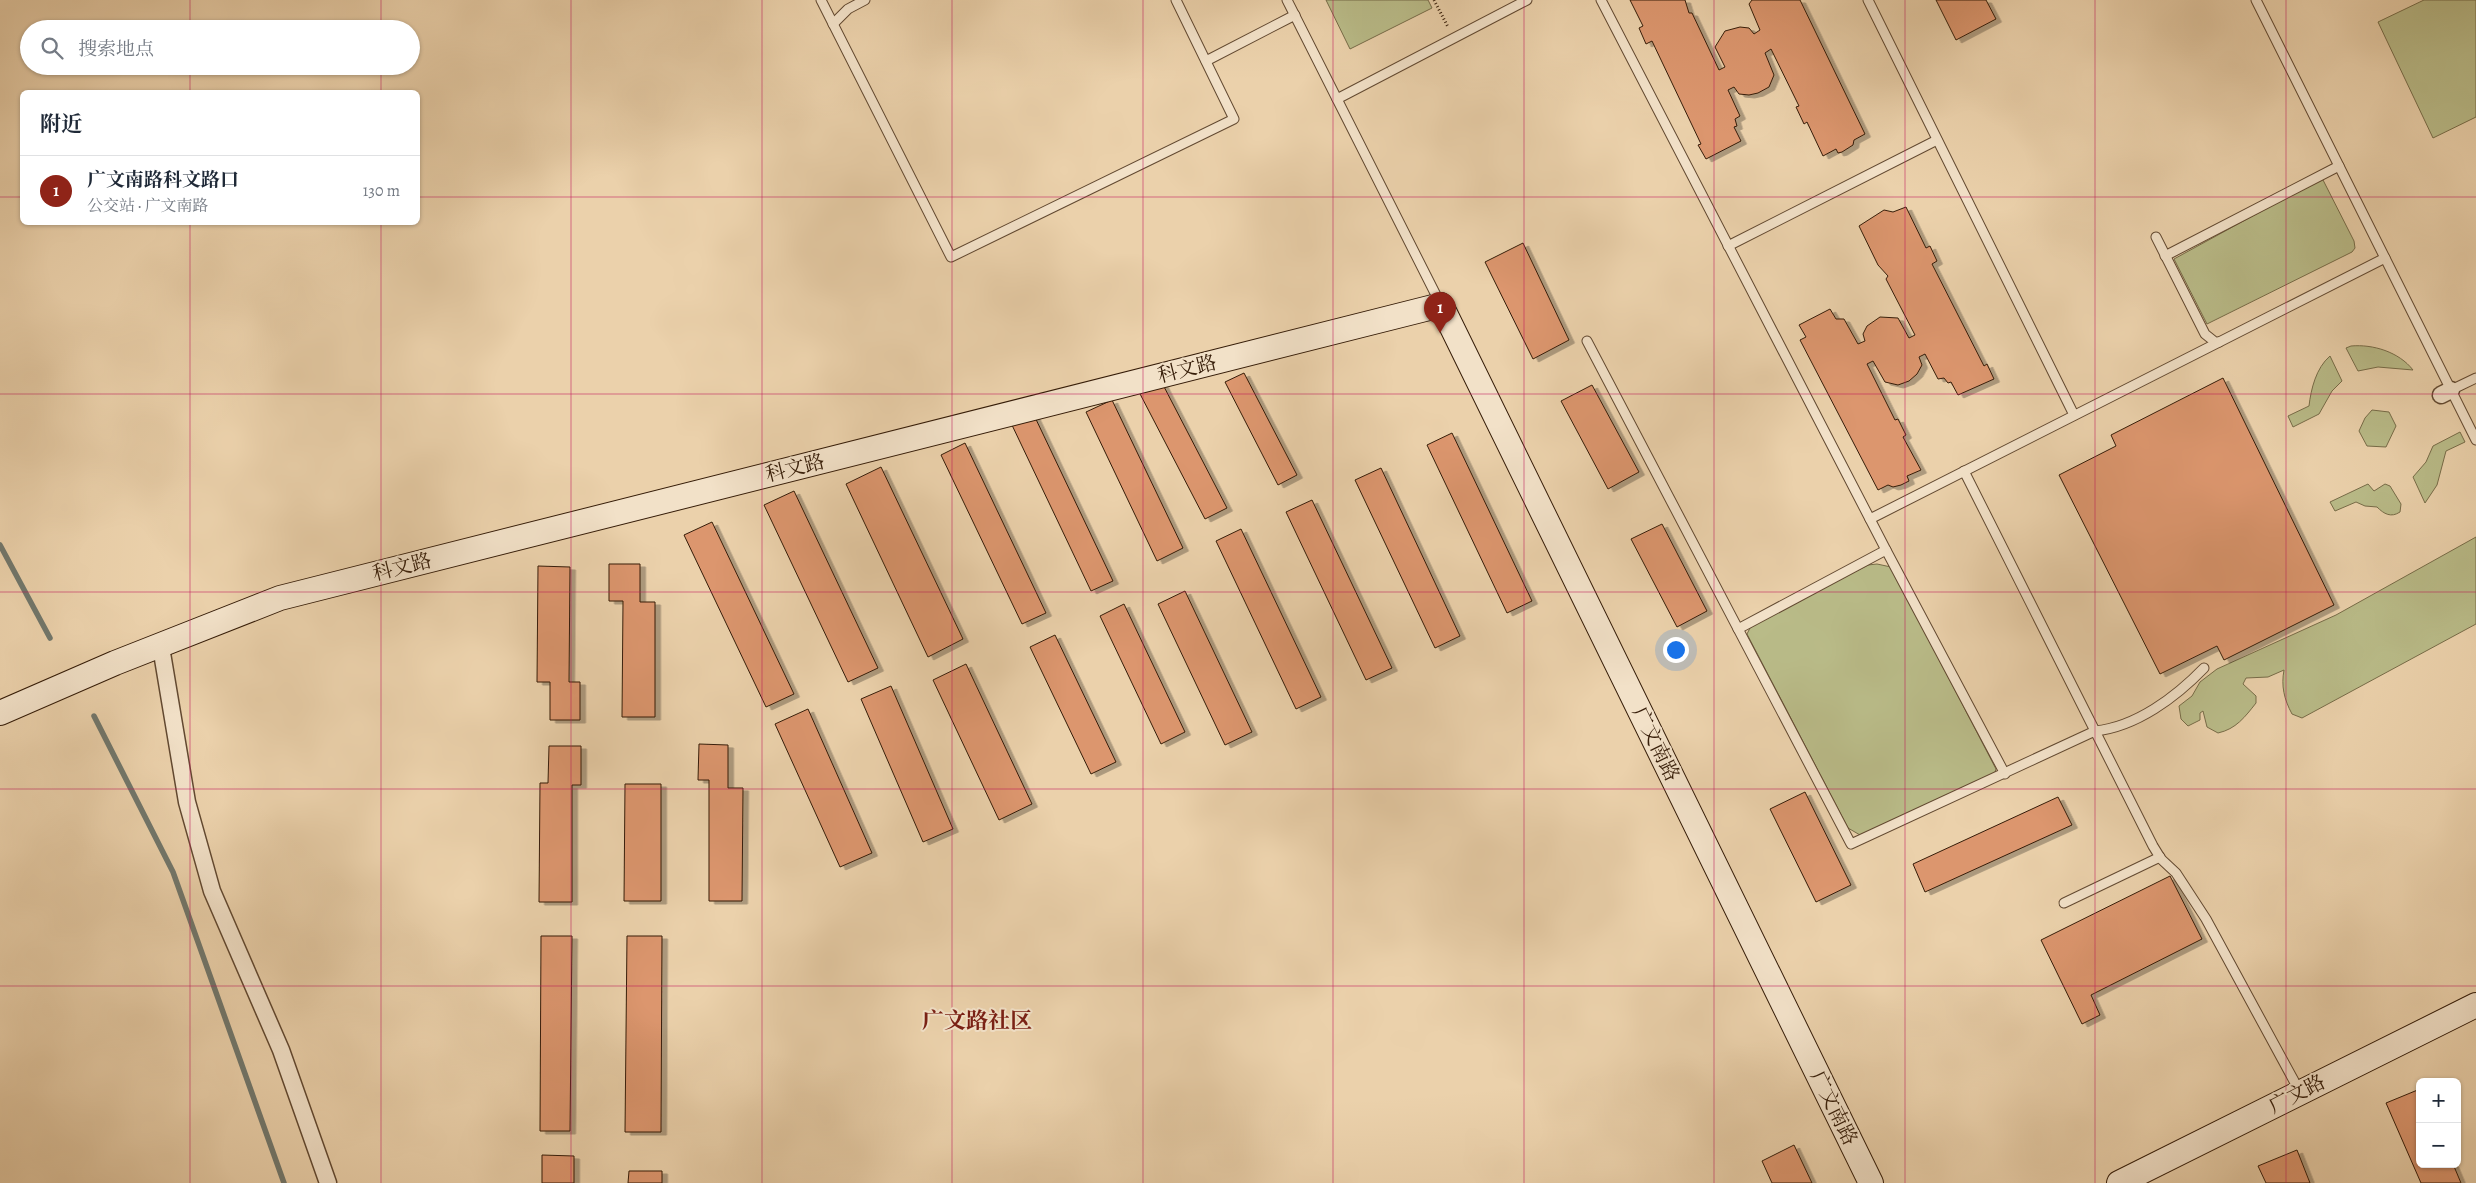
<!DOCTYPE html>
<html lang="zh">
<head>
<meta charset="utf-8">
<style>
	body { margin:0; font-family:Alegreya,"Noto Serif SC",serif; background:#f2f2f3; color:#1f2937 }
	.controls { position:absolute; right:15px; bottom:15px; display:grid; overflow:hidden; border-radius:8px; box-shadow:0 1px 4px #0004 }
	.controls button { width:45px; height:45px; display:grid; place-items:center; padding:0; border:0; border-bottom:1px solid #e0e1e3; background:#fff; color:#1f2937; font:25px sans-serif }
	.you { position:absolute; left:1675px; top:649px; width:18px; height:18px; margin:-12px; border:4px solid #fff; border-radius:50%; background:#1a73e8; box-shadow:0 0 0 8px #1a73e833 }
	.badge { display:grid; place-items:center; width:32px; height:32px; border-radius:50%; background:#8f2418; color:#fff; font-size:16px; font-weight:700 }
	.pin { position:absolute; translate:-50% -41px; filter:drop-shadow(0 1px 2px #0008) }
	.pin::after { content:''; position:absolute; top:26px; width:18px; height:15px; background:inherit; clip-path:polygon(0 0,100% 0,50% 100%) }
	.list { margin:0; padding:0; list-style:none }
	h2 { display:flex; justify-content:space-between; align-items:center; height:65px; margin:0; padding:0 20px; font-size:21px }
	h2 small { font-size:16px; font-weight:400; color:#747a83 }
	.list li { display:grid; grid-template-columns:32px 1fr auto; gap:15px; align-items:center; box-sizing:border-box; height:70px; padding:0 20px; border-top:1px solid #e0e1e3 }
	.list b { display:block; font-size:19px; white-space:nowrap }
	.list p { margin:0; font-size:16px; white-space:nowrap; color:#747a83 }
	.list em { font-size:16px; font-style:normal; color:#747a83 }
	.icon { flex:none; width:28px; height:28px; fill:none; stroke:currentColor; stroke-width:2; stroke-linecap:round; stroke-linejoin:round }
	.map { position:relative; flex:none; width:2476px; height:1183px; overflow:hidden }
	.search { position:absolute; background:#fff; box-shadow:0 1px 4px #0004; left:20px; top:20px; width:400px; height:55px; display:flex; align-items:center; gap:12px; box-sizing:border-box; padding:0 18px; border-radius:28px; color:#747a83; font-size:19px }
	.panel { position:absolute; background:#fff; box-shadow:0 1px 4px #0004; left:20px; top:90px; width:400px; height:135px; border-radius:8px }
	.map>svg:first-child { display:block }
	.green { fill:#b9bb88; stroke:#776c48 }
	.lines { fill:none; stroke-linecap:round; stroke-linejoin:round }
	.stream { stroke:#72786d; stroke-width:5.5 }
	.building { fill:#dc966e; stroke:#351c08; filter:url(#shadow) }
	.lane-casing { stroke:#624931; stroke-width:11 }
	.street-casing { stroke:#624931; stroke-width:19 }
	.secondary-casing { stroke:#351c08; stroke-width:26 }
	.path { stroke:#351c08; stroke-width:3; stroke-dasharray:1 2.5; stroke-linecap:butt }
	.lane { stroke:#f2e1c8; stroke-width:9 }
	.street { stroke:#f2e1c8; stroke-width:16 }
	.secondary { stroke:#f2e1c8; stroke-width:24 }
	.grid { fill:none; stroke:#c2185b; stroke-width:1; stroke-opacity:0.55 }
	.labels { text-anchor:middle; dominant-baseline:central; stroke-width:4; stroke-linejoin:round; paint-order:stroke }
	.street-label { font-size:20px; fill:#351c08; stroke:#f2e1c8 }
	.quarter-label { font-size:22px; font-weight:bold; fill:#7a1f14; stroke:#f2e1c8 }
</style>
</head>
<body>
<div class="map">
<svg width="2476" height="1183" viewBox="0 0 2476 1183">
	<defs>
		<filter id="shadow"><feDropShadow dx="5.5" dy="3" stdDeviation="0" flood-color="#0004"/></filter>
	</defs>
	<rect width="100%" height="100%" fill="#ebd1ab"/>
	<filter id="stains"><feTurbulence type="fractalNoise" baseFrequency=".004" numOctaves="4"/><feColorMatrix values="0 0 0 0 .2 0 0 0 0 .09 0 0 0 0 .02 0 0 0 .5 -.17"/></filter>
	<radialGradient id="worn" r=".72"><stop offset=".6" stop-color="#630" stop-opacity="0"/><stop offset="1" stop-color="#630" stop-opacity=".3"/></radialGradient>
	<g class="green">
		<path d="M1326,0H1428L1432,8L1350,49Z"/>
		<path d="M2424,0H2476V117L2433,138L2378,22Z"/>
		<path d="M2322,178L2354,241L2355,248L2352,252L2207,324L2174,259Z"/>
		<path d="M2351,346C2373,344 2399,352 2413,370L2378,367L2358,371L2346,348Z"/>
		<path d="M2330,356L2342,381L2332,391L2319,414L2293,427L2288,416L2309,406C2311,389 2316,368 2330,356Z"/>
		<path d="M2372,410L2389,412L2396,426L2386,447L2367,446L2359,431L2365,418Z"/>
		<path d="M2460,432L2465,442L2446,451L2437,485L2425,503L2413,477L2426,462L2433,446Z"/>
		<path d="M2368,484L2374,491L2385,484L2390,486L2401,504L2400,512C2391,518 2384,514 2377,507L2365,506L2356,502L2335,511L2330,502Z"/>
		<path d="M2476,537V624L2302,718L2292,714C2284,699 2281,686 2284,670L2268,677L2246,678L2243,684L2256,696V703C2245,717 2236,729 2218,733L2207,727L2203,711L2200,713V720L2188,726L2181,719L2179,706L2192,696L2200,682L2217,669L2336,615Z"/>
		<path d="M1877,564L1891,567L1996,769L1994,775L1860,835L1848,828L1747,634L1751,626L1868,565Z"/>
	</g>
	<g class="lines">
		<g class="stream">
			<path d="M0,545L50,638"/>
			<path d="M94,716L173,872L284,1183"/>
		</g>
	</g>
	<g class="building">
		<path d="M1630,0H1685L1689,13H1692L1719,70L1725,67L1715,47L1725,31L1740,27L1749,28L1754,34L1760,30L1749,4L1752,0H1800L1865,134L1854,140L1853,145L1842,152L1838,153L1836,149L1823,156L1807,122L1804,124L1796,107L1799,106L1771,49L1765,53L1774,75L1769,87L1758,93L1749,95L1739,94L1734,87L1728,90L1740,116L1735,119L1737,126L1734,127L1741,141L1706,159L1698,145L1701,144L1652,41L1646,44L1639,28L1643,26Z"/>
		<path d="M1936,0H1986L1996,19L1956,40Z"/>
		<path d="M1906,207L1926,248L1930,246L1937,261L1932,264L1984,366L1987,364L1994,379L1958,395L1951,382L1948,383L1944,378L1938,379L1925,354L1919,357L1922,365L1917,374L1909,381L1898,385L1885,382L1873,361L1867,364L1895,420L1898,419L1906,435L1903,437L1921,470L1907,476L1909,481L1901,485L1893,487L1888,485L1878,490L1800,340L1806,337L1799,325L1830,309L1836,319H1844L1858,344L1865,341L1863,334L1867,326L1880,317L1898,318L1909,338L1915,335L1886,279L1888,276L1878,265L1859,226L1884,210L1893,212Z"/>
		<path d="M1523,243L1569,340L1533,359L1485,262Z"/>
		<path d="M1244,373L1297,475L1278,485L1225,382Z"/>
		<path d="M2223,378L2334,605L2224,660L2217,646L2160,674L2059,475L2116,446L2111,435Z"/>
		<path d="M1160,379L1227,508L1205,519L1138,390Z"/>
		<path d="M1592,385L1639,472L1608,489L1561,401Z"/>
		<path d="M1112,400L1183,548L1157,561L1086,412Z"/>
		<path d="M1033,413L1113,581L1091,591L1011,423Z"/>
		<path d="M1452,433L1532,601L1507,613L1427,445Z"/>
		<path d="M965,443L1046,613L1022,624L941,455Z"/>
		<path d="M881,467L963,639L928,657L846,484Z"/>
		<path d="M1381,468L1460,636L1435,648L1355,480Z"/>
		<path d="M794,491L878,668L848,682L764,505Z"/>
		<path d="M1312,500L1392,668L1366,680L1286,512Z"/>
		<path d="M712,522L794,694L766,707L684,535Z"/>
		<path d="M1662,524L1707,611L1677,627L1631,539Z"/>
		<path d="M1241,529L1321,697L1296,709L1216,541Z"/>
		<path d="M609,564H640V602H655V717H622L623,601H609Z"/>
		<path d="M538,566L570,567L569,682H580V720H550V682H537Z"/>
		<path d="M1185,591L1252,732L1225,745L1158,604Z"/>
		<path d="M1124,604L1185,732L1161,744L1100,616Z"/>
		<path d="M1055,635L1116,762L1091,774L1030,647Z"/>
		<path d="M966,664L1032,804L999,820L933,680Z"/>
		<path d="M891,686L953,829L923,842L861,699Z"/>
		<path d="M808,709L872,853L840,867L775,724Z"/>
		<path d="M699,744L728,745V788H743L742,901H709V780H698Z"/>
		<path d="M549,746H581V785H572V902H539L540,783H548Z"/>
		<path d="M625,784H661V901H624Z"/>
		<path d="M1805,792L1851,885L1816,902L1770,809Z"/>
		<path d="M2058,797L2072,825L1925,892L1913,864Z"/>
		<path d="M2170,876L2202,939L2091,995L2100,1015L2082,1024L2041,940Z"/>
		<path d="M541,936H572L570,1131H540Z"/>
		<path d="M627,936H662L661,1132H625Z"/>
		<path d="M2420,1089V1164H2453L2461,1183H2421L2386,1103Z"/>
		<path d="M1794,1145L1812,1183H1772L1762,1161Z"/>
		<path d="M2297,1150L2310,1183H2266L2258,1166Z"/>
		<path d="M542,1155L574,1156V1183H542Z"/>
		<path d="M629,1171H662V1183H628Z"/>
	</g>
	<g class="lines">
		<g class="lane-casing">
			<g id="lane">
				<path d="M821,0L951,257L1234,119L1176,0"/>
				<path d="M1287,0L1441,305"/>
				<path d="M1601,0L1886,550L2005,774"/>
				<path d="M1868,0L2074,415"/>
				<path d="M2256,0L2476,440"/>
				<path d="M833,24L848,9L865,0"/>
				<path d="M1206,61L1295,15"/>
				<path d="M1337,99L1527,0"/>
				<path d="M2156,237L2205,334L2215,342H2219"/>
				<path d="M1728,246L1937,140"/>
				<path d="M2165,256L2339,166"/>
				<path d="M1587,341L1851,844L2095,731C2136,727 2176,697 2204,668"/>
				<path d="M2451,390L2476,378"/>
				<path d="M1964,471L2153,846L2161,859L2176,873L2206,919L2300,1092"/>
				<path d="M1870,519L2385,258"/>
				<path d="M1738,629L1886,550"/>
				<path d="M2064,903L2160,857"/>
			</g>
		</g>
		<g class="street-casing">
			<g id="street">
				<path d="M2441,395L2451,390"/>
				<path d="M161,647L187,802L212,891L281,1050L328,1183"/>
			</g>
		</g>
		<g class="secondary-casing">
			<g id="secondary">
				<path d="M0,713L115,663L280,598L1441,305L1871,1183"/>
				<path d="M2119,1183L2476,1005"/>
			</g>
		</g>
		<path class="path" d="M1434,0L1448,27"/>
		<use href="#lane" class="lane"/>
		<use href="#street" class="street"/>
		<use href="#secondary" class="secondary"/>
	</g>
	<path class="grid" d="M190,0V29M381,0V29M571,0V1183M762,0V1183M952,0V1183M1143,0V1183M1333,0V1183M1524,0V1183M1714,0V1183M1905,0V1183M2095,0V1183M2286,0V1183M190,66V92M381,66V92M0,197H22M418,197H2476M190,222V1183M381,222V1183M0,394H2476M0,592H2476M0,789H2476M0,986H2476"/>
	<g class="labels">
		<g class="street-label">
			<text transform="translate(1187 369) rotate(-14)">科文路</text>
			<text transform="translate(795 468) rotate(-14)">科文路</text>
			<text transform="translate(402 567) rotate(-14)">科文路</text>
			<text transform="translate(1656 744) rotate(64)">广文南路</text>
			<text transform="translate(2297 1094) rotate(-27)">广文路</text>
			<text transform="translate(1834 1108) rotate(64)">广文南路</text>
		</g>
		<g class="quarter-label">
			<text x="977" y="1021">广文路社区</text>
		</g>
	</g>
	<rect width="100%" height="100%" filter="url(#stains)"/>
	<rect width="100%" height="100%" fill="url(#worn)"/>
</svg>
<div class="controls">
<button>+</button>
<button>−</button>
</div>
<div class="you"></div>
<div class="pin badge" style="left:1440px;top:333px">1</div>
<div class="search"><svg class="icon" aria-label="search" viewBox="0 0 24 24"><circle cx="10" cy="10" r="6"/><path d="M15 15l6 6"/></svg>搜索地点</div>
<section class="panel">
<h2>附近<small></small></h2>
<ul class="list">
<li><span class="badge">1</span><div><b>广文南路科文路口</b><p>公交站 · 广文南路</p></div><em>130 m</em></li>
</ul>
</section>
</div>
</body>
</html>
